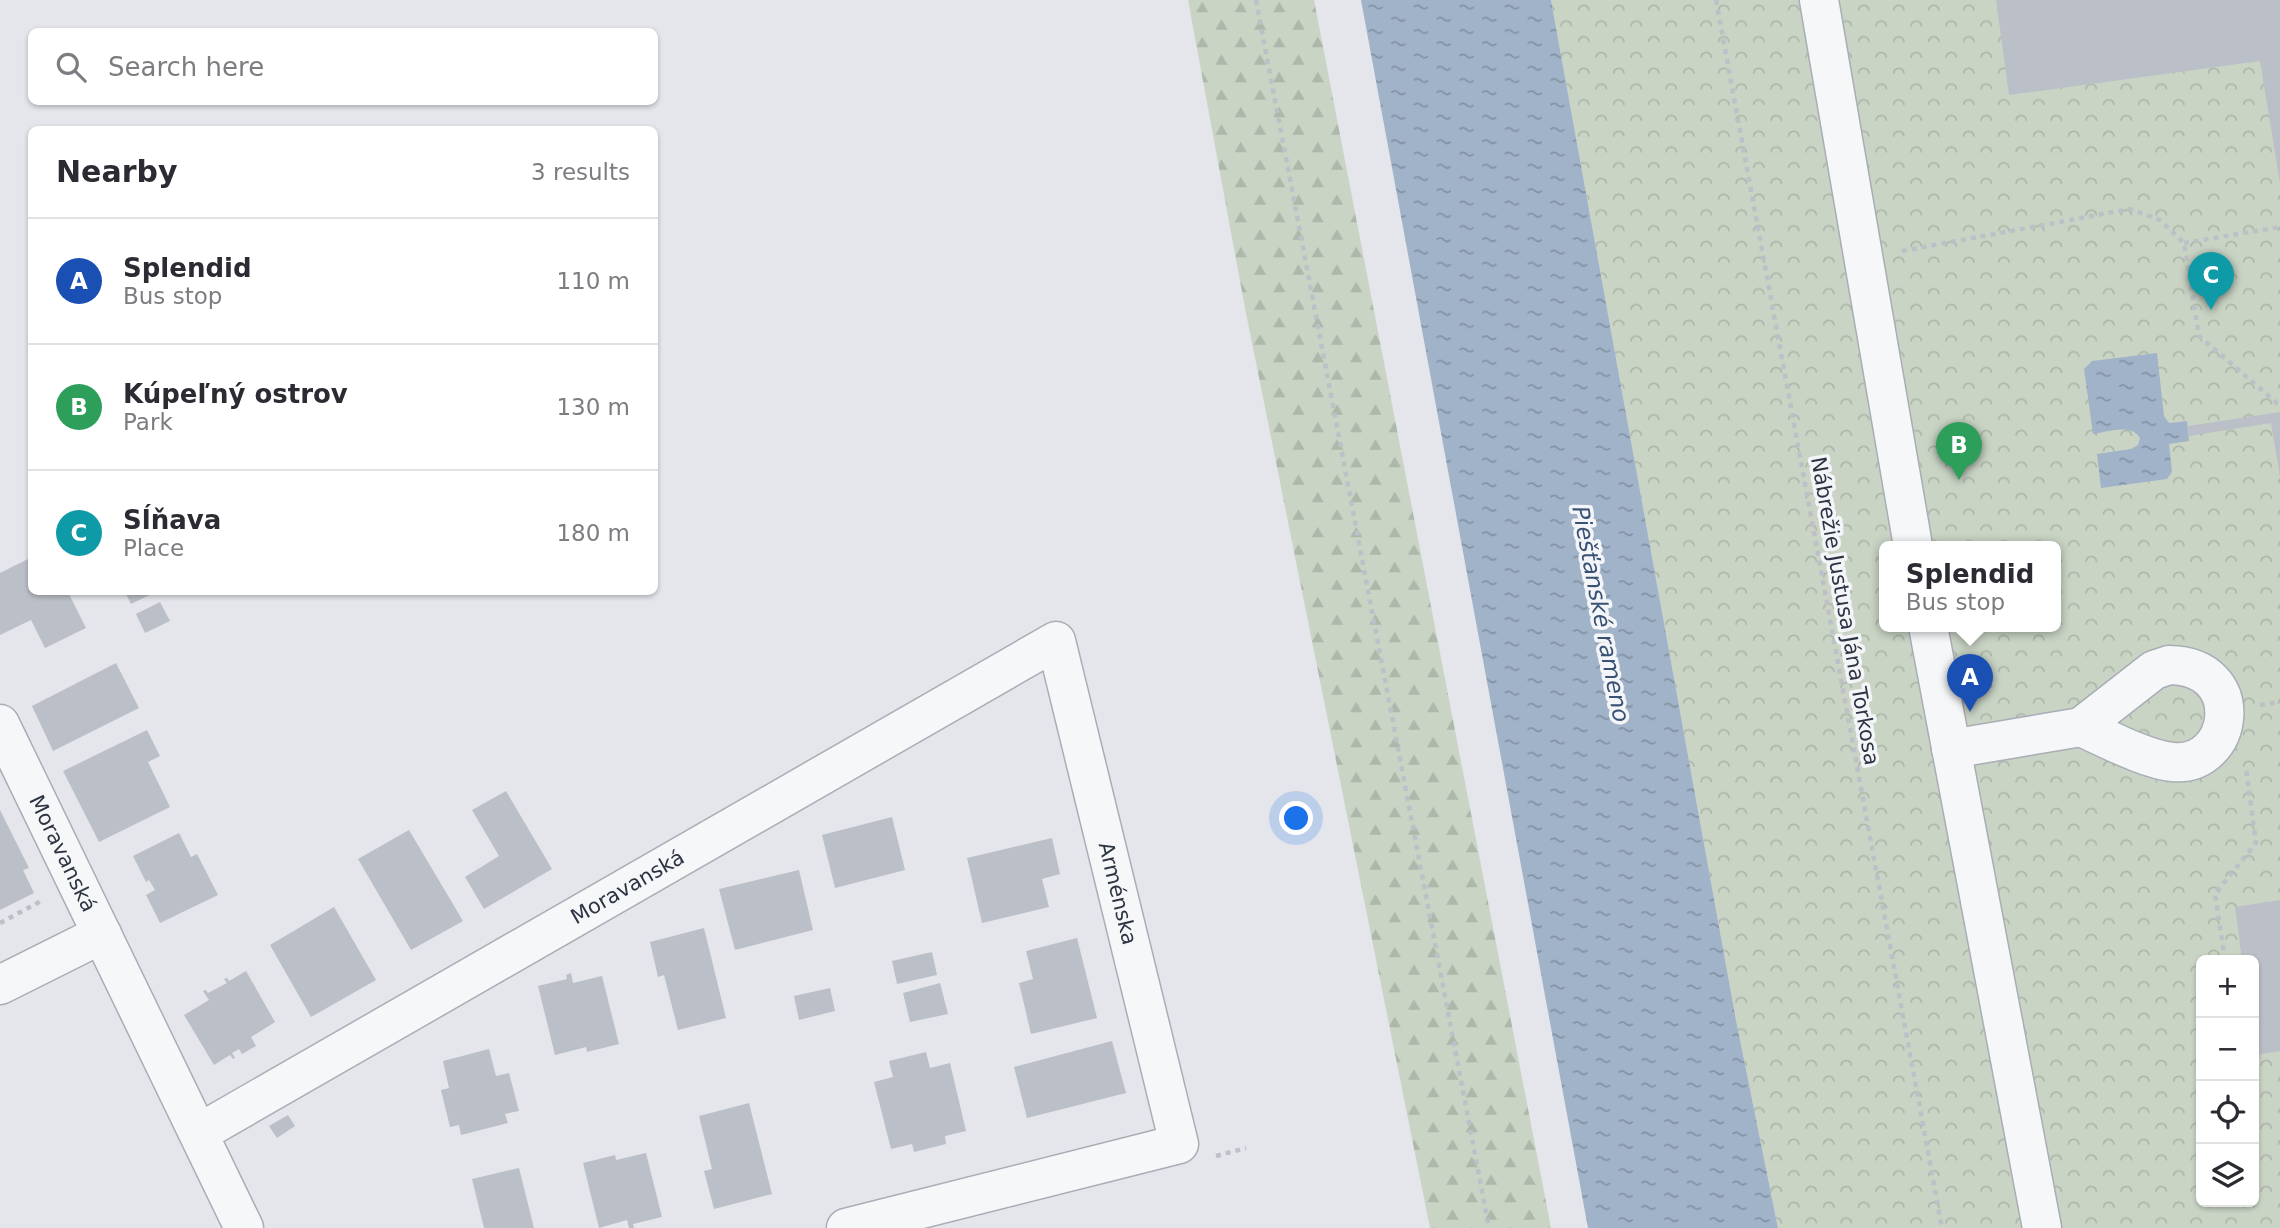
<!DOCTYPE html>
<html lang="en">
<head>
<meta charset="utf-8">
<style>
	body { margin:0; font-family:"DejaVu Sans",sans-serif; background:#f7f7f7; color:#2b2b33 }
	.controls { position:absolute; right:21px; bottom:21px; display:grid; overflow:hidden; border-radius:10px; box-shadow:0 2px 5px #0004 }
	.controls button { width:63px; height:63px; display:grid; place-items:center; padding:0; border:0; border-bottom:2px solid #e1e1e2; background:#fff; color:#2b2b33; font:35px sans-serif }
	.you { position:absolute; left:1297px; top:819px; width:24px; height:24px; margin:-18px; border:5px solid #fff; border-radius:50%; background:#1a73e8; box-shadow:0 0 0 10px #1a73e833 }
	.badge { display:grid; place-items:center; width:46px; height:46px; border-radius:50%; background:#0f766e; color:#fff; font-size:23px; font-weight:700 }
	.pin { position:absolute; translate:-50% -58px; filter:drop-shadow(0 2px 4px #0008) }
	.pin::after { content:''; position:absolute; top:37px; width:24px; height:21px; background:inherit; clip-path:polygon(0 0,100% 0,50% 100%) }
	.popup { position:absolute; left:1879px; top:541px; width:182px; height:91px; box-sizing:border-box; display:grid; place-content:center; border-radius:10px; background:#fff; filter:drop-shadow(0 2px 5px #0005); font-size:23px; white-space:nowrap; color:#7c7c81 }
	.popup b { font-size:26px; color:#2b2b33 }
	.popup::after { content:''; position:absolute; left:50%; top:100%; margin-left:-14px; border:14px solid transparent; border-top-color:#fff }
	.list { margin:0; padding:0; list-style:none }
	h2 { display:flex; justify-content:space-between; align-items:center; height:91px; margin:0; padding:0 28px; font-size:30px }
	h2 small { font-size:23px; font-weight:400; color:#7c7c81 }
	.list li { display:grid; grid-template-columns:46px 1fr auto; gap:21px; align-items:center; box-sizing:border-box; height:126px; padding:0 28px; border-top:2px solid #e1e1e2 }
	.list b { display:block; font-size:26px; white-space:nowrap }
	.list p { margin:0; font-size:23px; white-space:nowrap; color:#7c7c81 }
	.list em { font-size:23px; font-style:normal; color:#7c7c81 }
	.icon { flex:none; width:38px; height:38px; fill:none; stroke:currentColor; stroke-width:2; stroke-linecap:round; stroke-linejoin:round }
	.map { position:relative; flex:none; width:2280px; height:1228px; overflow:hidden }
	.search { position:absolute; background:#fff; box-shadow:0 2px 5px #0004; left:28px; top:28px; width:630px; height:77px; display:flex; align-items:center; gap:18px; box-sizing:border-box; padding:0 24px; border-radius:10px; color:#7c7c81; font-size:26px }
	.panel { position:absolute; background:#fff; box-shadow:0 2px 5px #0004; left:28px; top:126px; width:630px; height:469px; border-radius:10px }
	.map>svg:first-child { display:block }
	.forest { fill:url(#forest-firs) }
	.park { fill:url(#park-crowns); fill-rule:evenodd }
	.water { fill:url(#water-ripples) }
	.building { fill:#bbbfc7 }
	.lines { fill:none; stroke-linecap:round; stroke-linejoin:round }
	.minor-casing { stroke:#a9adb5; stroke-width:41 }
	.path { stroke:#bdc0c6; stroke-width:4.5; stroke-dasharray:5 5; stroke-linecap:butt }
	.minor { stroke:#f6f7f9; stroke-width:38 }
	.labels { text-anchor:middle; dominant-baseline:central; stroke-width:7; stroke-linejoin:round; paint-order:stroke }
	.street-label { font-size:21px; fill:#2c3442; stroke:#f3f5f8 }
	.water-label { font-size:23px; font-style:italic; fill:#395174; stroke:#f3f5f8 }
</style>
</head>
<body>
<div class="map">
<svg width="2280" height="1228" viewBox="0 0 2280 1228">
	<defs>
		<pattern id="forest-firs" width="22" height="20" patternUnits="userSpaceOnUse" patternTransform="scale(1.75)"><rect width="22" height="20" fill="#c9d4c5"/><path d="M5 1l3.5 6h-7zM16 11l3.5 6h-7z" fill="#adb7aa"/></pattern>
		<pattern id="park-crowns" width="20" height="18" patternUnits="userSpaceOnUse" patternTransform="scale(1.75)"><rect width="20" height="18" fill="#c9d4c5"/><path d="M2 6a3 3 0 1 1 6 0M12 15a3 3 0 1 1 6 0" fill="none" stroke="#adb7aa"/></pattern>
		<pattern id="water-ripples" width="26" height="14" patternUnits="userSpaceOnUse" patternTransform="scale(1.75)"><rect width="26" height="14" fill="#a1b3c8"/><path d="M2 4q2-2 4 0t4 0M15 11q2-2 4 0t4 0" fill="none" stroke="#8392a4"/></pattern>
	</defs>
	<rect width="100%" height="100%" fill="#e4e6eb"/>
	<path class="forest" d="M1188,0H1314L1551,1228H1430L1245,308Z"/>
	<path class="park" d="M1551,0H2280V1228H1778L1736,1020ZM1884,546H2056V626H1884ZM2201,960H2254V1202H2201Z"/>
	<g class="water">
		<path d="M1361,0H1551L1736,1020L1778,1228H1588Z"/>
		<path d="M2157,353L2164,416L2169,423L2187,421L2189,441L2169,444L2172,472L2167,479L2101,488L2097,454L2131,449L2138,445L2140,438C2131,423 2108,432 2093,434L2084,369L2092,361Z"/>
	</g>
	<g class="building">
		<path d="M1996,0H2280V183L2260,61L2009,95Z"/>
		<path d="M2280,412V477L2271,423L2189,436L2188,426Z"/>
		<path d="M32,557V592H68L86,628L45,648L31,620L0,635V573Z"/>
		<path d="M125,592H156L131,604Z"/>
		<path d="M160,602L170,621L145,633L136,614Z"/>
		<path d="M116,663L139,708L53,751L32,706Z"/>
		<path d="M147,730L160,756L148,762L170,807L99,842L63,771Z"/>
		<path d="M506,791L552,869L484,909L465,877L499,856L472,810Z"/>
		<path d="M0,810L29,868L23,870L34,893L0,910Z"/>
		<path d="M892,817L905,870L835,888L822,835Z"/>
		<path d="M409,830L463,921L411,950L358,859Z"/>
		<path d="M179,833L191,857L197,854L218,895L160,923L146,895L155,890L149,880L146,882L133,856Z"/>
		<path d="M1052,838L1060,874L1042,879L1049,907L982,923L967,858Z"/>
		<path d="M799,870L813,930L735,950L719,889Z"/>
		<path d="M2280,900V1051L2255,1055L2254,960H2242L2235,907Z"/>
		<path d="M334,907L376,980L311,1017L270,945Z"/>
		<path d="M704,928L726,1018L678,1030L664,975L658,977L650,942Z"/>
		<path d="M1077,938L1097,1018L1031,1034L1019,983L1033,979L1026,951Z"/>
		<path d="M932,952L937,975L897,984L892,961Z"/>
		<path d="M246,971L275,1022L251,1037L256,1046L242,1054L239,1049L232,1053L235,1058L233,1059L230,1055L214,1065L184,1015L209,1000L203,991L206,990L208,993L227,983L224,979L227,978L229,981Z"/>
		<path d="M571,973L573,983L602,976L619,1044L587,1052L586,1047L555,1055L538,986L567,979L566,975Z"/>
		<path d="M940,983L948,1014L910,1022L903,993Z"/>
		<path d="M830,988L835,1011L799,1020L794,996Z"/>
		<path d="M1112,1041L1126,1093L1027,1118L1014,1067Z"/>
		<path d="M489,1049L496,1076L509,1073L519,1111L505,1114L508,1123L461,1135L459,1125L450,1127L441,1090L449,1088L443,1061Z"/>
		<path d="M926,1052L930,1068L950,1063L966,1131L945,1136L946,1144L914,1152L912,1144L891,1149L874,1082L893,1077L889,1061Z"/>
		<path d="M749,1103L772,1194L714,1209L704,1171L712,1169L699,1116Z"/>
		<path d="M288,1115L295,1126L277,1138L269,1126Z"/>
		<path d="M646,1153L662,1217L633,1224L634,1228H629L627,1220L599,1228L583,1163L615,1155L616,1160Z"/>
		<path d="M519,1168L534,1228H484L472,1179Z"/>
	</g>
	<g class="lines">
		<g class="minor-casing">
			<g id="minor">
				<path d="M1819,0L1913,546"/>
				<path d="M1928,626L2042,1228"/>
				<path d="M2169,665C2250,666 2234,768 2173,762C2147,760 2106,738 2081,727L2154,670Z"/>
				<path id="s1" d="M0,724L244,1228"/>
				<path d="M1951,749L2081,727"/>
				<path d="M0,985L102,934"/>
				<path id="s2" d="M199,1133L1056,641L1179,1144L846,1228"/>
			</g>
		</g>
		<g class="path">
			<path d="M1256,0L1489,1228"/>
			<path d="M1716,0L1942,1228"/>
			<path d="M2184,243L2280,227"/>
			<path d="M1902,251L2130,209L2160,220L2184,243L2199,336L2277,403H2280"/>
			<path d="M2260,705L2280,702"/>
			<path d="M0,923L43,900"/>
			<path d="M2225,960L2215,894L2256,843L2246,768"/>
			<path d="M1216,1156L1246,1148"/>
		</g>
		<use href="#minor" class="minor"/>
	</g>
	<g class="labels">
		<g class="street-label">
			<text transform="translate(1845 611) rotate(80)">Nábrežie Justusa Jána Torkosa</text>
			<text stroke="none"><textPath href="#s1" startOffset="144">Moravanská</textPath></text>
			<text stroke="none"><textPath href="#s2" startOffset="494">Moravanská</textPath></text>
			<text stroke="none"><textPath href="#s2" startOffset="1248">Arménska</textPath></text>
		</g>
		<g class="water-label">
			<text transform="translate(1601 614) rotate(79)">Piešťanské rameno</text>
		</g>
	</g>
</svg>
<div class="controls">
<button>+</button>
<button>−</button>
<button><svg class="icon" aria-label="locate" viewBox="0 0 24 24"><circle cx="12" cy="12" r="6"/><path d="M12 2v4M12 18v4M2 12h4M18 12h4"/></svg></button>
<button><svg class="icon" aria-label="layers" viewBox="0 0 24 24"><path d="M12 4l9 5-9 5-9-5zM3 14l9 5 9-5"/></svg></button>
</div>
<div class="you"></div>
<div class="pin badge" style="left:1970px;top:712px;background:#1a4fb4">A</div>
<div class="popup"><b>Splendid</b>Bus stop</div>
<div class="pin badge" style="left:1959px;top:480px;background:#2e9e5b">B</div>
<div class="pin badge" style="left:2211px;top:310px;background:#0f9aa8">C</div>
<div class="search"><svg class="icon" aria-label="search" viewBox="0 0 24 24"><circle cx="10" cy="10" r="6"/><path d="M15 15l6 6"/></svg>Search here</div>
<section class="panel">
<h2>Nearby<small>3 results</small></h2>
<ul class="list">
<li><span class="badge" style="background:#1a4fb4">A</span><div><b>Splendid</b><p>Bus stop</p></div><em>110 m</em></li>
<li><span class="badge" style="background:#2e9e5b">B</span><div><b>Kúpeľný ostrov</b><p>Park</p></div><em>130 m</em></li>
<li><span class="badge" style="background:#0f9aa8">C</span><div><b>Sĺňava</b><p>Place</p></div><em>180 m</em></li>
</ul>
</section>
</div>
</body>
</html>
